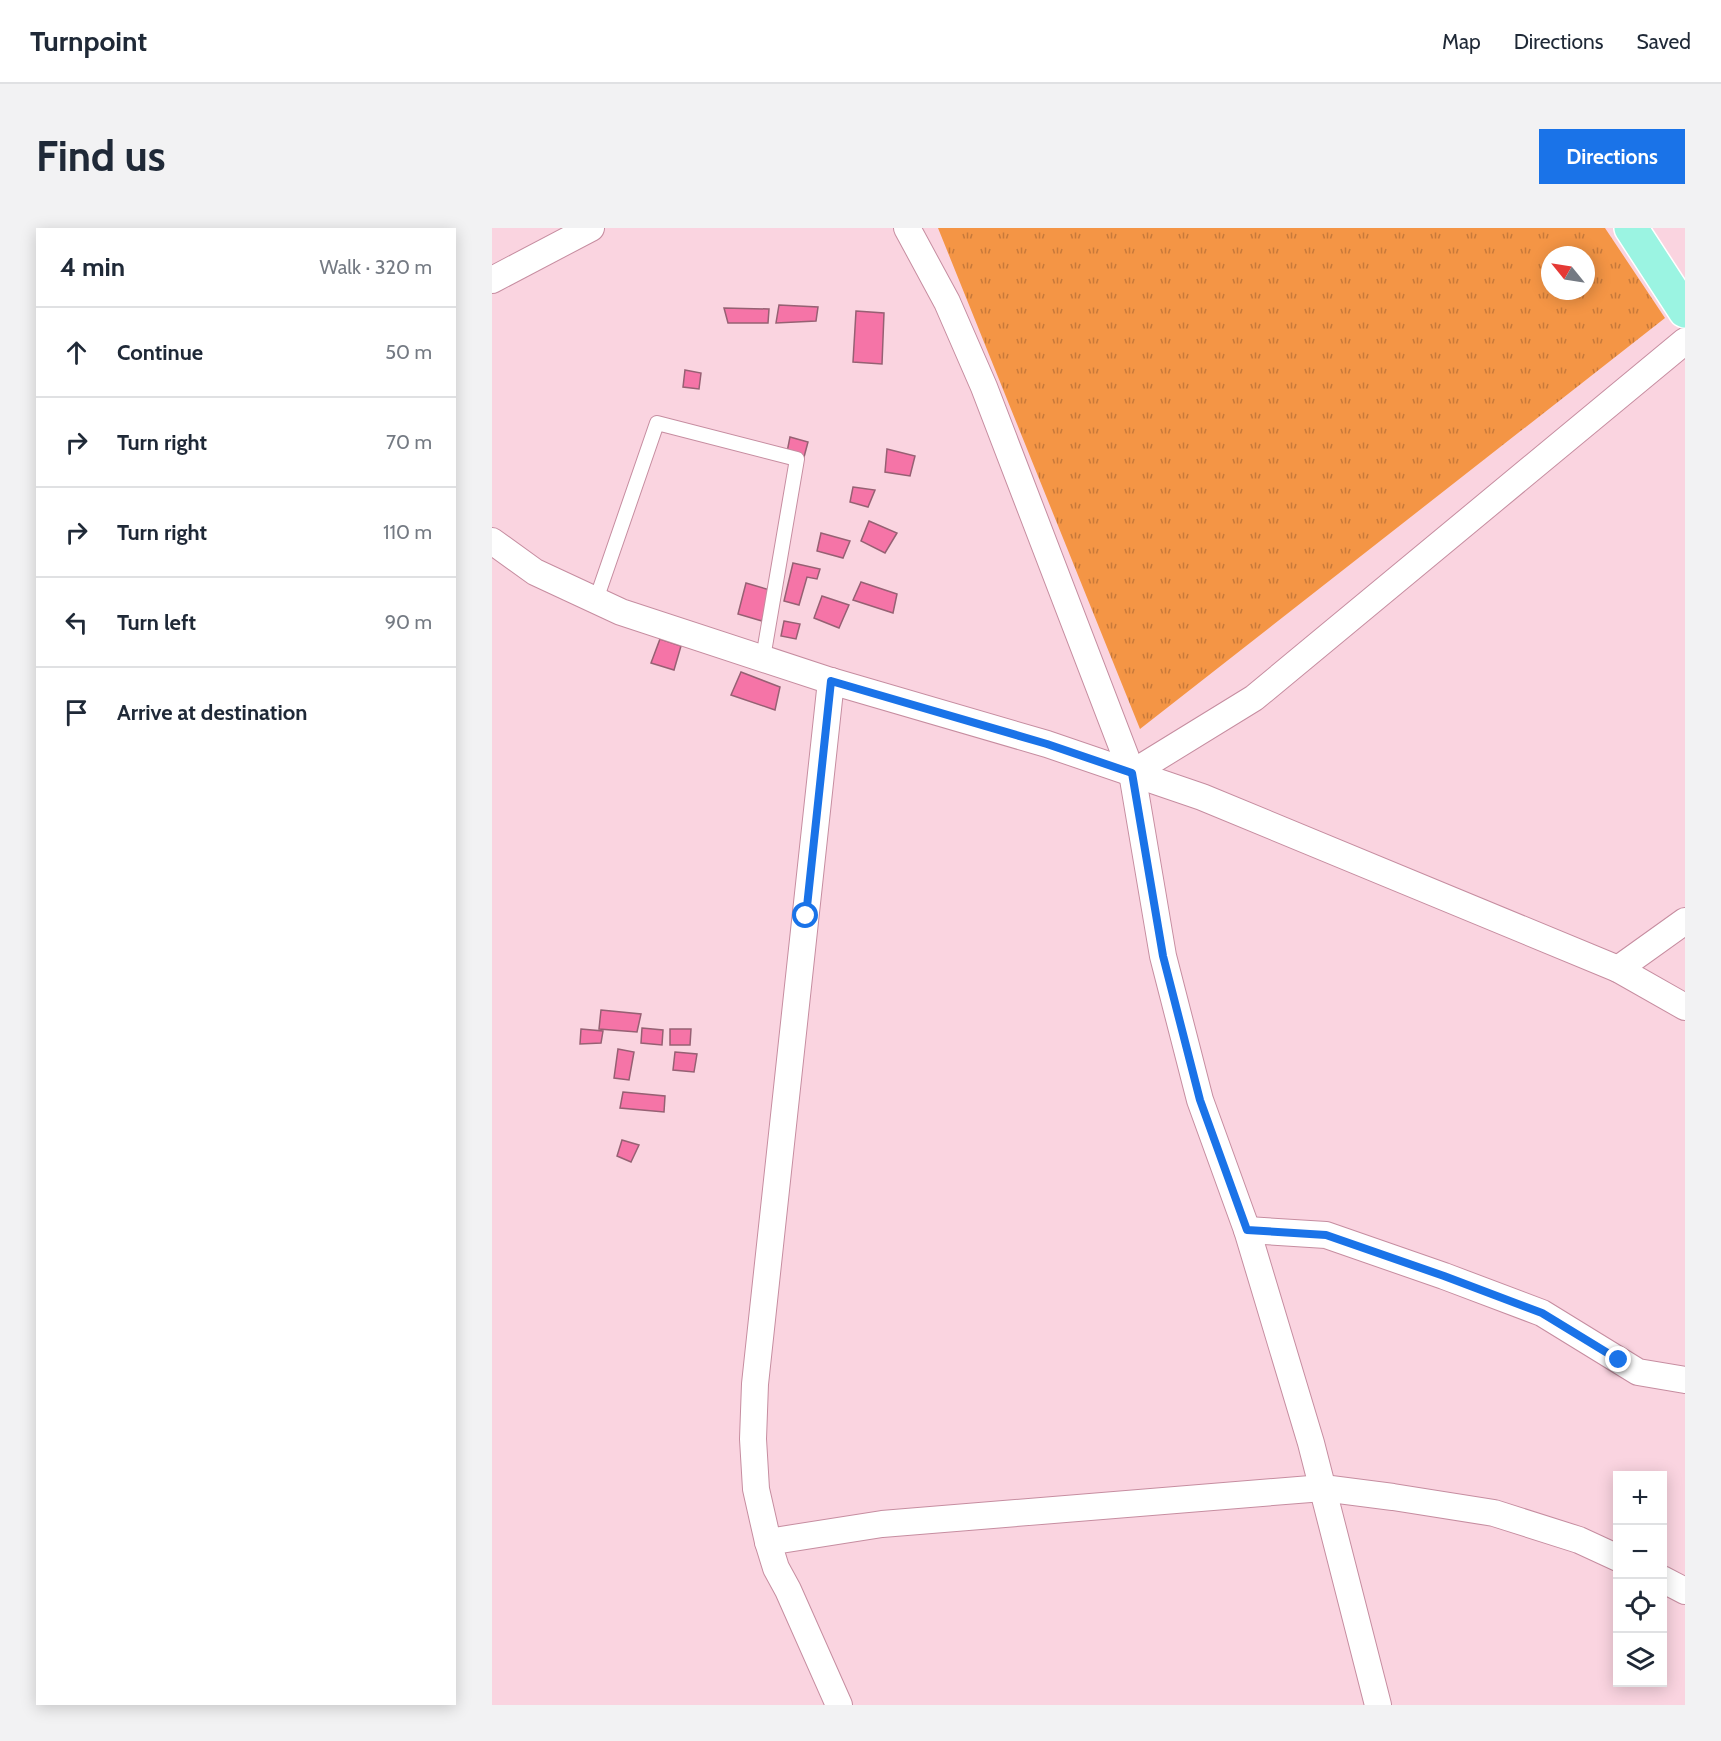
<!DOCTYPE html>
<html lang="en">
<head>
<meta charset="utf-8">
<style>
	body { margin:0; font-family:Cabin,sans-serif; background:#f2f2f3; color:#1f2937 }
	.controls { position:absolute; right:18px; bottom:18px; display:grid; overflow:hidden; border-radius:0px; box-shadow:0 3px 15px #0003 }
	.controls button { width:54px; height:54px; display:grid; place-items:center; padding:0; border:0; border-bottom:2px solid #e0e1e3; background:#fff; color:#1f2937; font:30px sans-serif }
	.compass { position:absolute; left:1049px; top:18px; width:54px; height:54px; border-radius:50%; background:#fff; box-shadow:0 3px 15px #0003; rotate:300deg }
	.stop { position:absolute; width:18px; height:18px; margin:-14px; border:4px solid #1a73e8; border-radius:50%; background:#fff }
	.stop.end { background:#1a73e8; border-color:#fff; box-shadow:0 2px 6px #0008 }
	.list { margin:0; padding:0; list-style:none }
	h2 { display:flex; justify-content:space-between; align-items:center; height:78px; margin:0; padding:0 24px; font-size:26px }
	h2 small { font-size:20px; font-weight:400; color:#747a83 }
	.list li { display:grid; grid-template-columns:39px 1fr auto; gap:18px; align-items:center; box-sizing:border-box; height:90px; padding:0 24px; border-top:2px solid #e0e1e3 }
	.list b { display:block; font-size:22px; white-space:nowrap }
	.list em { font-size:20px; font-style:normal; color:#747a83 }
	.icon { flex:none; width:33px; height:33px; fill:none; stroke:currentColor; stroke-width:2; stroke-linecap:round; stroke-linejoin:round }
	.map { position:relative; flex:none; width:1193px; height:1477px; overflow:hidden; border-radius:0px }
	header { display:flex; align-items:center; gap:36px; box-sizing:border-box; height:84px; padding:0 30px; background:#fff; border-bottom:2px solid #e0e1e3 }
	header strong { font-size:28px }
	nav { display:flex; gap:33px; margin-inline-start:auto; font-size:21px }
	.intro { display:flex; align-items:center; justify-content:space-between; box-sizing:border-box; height:144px; padding:0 36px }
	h1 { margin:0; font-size:42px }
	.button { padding:15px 27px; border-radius:0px; background:#1a73e8; color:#fff; font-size:21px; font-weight:700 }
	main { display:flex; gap:36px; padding:0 36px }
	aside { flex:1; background:#fff; border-radius:0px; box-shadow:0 3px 15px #0003 }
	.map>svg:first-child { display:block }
	.grass { fill:url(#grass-tufts); fill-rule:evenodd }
	.building { fill:#f574a7; stroke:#966073; stroke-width:1.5 }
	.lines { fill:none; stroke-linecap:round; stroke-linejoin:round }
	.lane-casing { stroke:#c68da0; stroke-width:16 }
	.street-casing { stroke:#c68da0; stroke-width:28 }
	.primary-casing { stroke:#fff; stroke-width:36 }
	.lane { stroke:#fff; stroke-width:14 }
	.street { stroke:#fff; stroke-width:26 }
	.primary { stroke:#9bf4e2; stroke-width:33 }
	.route { stroke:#1a73e8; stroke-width:8 }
</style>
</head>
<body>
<header>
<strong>Turnpoint</strong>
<nav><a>Map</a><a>Directions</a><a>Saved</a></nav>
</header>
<div class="intro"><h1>Find us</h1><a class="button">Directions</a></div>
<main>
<aside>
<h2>4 min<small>Walk · 320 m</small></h2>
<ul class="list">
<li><svg class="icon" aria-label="ahead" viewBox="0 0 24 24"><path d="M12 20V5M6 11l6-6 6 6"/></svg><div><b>Continue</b></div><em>50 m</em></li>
<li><svg class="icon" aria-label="right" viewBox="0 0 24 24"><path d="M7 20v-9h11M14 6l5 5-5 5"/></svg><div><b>Turn right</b></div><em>70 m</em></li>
<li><svg class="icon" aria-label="right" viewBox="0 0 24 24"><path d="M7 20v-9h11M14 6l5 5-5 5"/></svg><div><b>Turn right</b></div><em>110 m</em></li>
<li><svg class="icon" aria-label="left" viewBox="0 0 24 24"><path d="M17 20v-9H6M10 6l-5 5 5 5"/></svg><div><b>Turn left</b></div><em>90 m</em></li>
<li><svg class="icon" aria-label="arrive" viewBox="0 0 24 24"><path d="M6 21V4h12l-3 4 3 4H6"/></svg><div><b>Arrive at destination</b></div></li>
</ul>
</aside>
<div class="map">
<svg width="1193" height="1477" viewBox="0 0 1193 1477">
	<defs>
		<pattern id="grass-tufts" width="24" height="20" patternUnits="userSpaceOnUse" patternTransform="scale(1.5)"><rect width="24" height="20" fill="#f49545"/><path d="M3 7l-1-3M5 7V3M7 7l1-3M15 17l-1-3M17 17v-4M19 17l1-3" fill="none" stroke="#c7793a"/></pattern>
	</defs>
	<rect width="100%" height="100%" fill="#fad4e0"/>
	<path class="grass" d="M446,0H1113L1173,90L648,501ZM1058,27H1094V63H1058Z"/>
	<g class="building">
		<path d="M287,77L326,79L324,93L284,95Z"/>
		<path d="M232,80L277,81L276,95H236Z"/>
		<path d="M364,83L392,85L390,136L361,134Z"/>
		<path d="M193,142L209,145L207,161L191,159Z"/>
		<path d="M298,209L316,214L312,229L295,224Z"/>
		<path d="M395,221L423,228L418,248L393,244Z"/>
		<path d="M361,259L383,262L376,279L358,274Z"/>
		<path d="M377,293L405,305L393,325L369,313Z"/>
		<path d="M329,305L358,313L351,330L325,323Z"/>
		<path d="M301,335L328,341L325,351L315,349L307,377L292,373Z"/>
		<path d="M369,354L405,366L401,385L361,372Z"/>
		<path d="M254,355L278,362L270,393L246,386Z"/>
		<path d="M330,368L357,377L347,400L322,390Z"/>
		<path d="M292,393L308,396L304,411L289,408Z"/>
		<path d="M168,411L189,418L182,442L159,435Z"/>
		<path d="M249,444L288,459L283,482L239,467Z"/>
		<path d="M109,782L149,786L145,804L107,801Z"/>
		<path d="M150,800L171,802L170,817L149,815Z"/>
		<path d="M89,801L111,803L109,815L88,816Z"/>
		<path d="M178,801H199L198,817H178Z"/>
		<path d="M126,821L142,824L137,852L122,850Z"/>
		<path d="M183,824L205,826L202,844L181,842Z"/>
		<path d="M131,864L173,868L172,884L128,880Z"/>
		<path d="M130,912L147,917L139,934L125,928Z"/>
	</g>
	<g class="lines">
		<g class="lane-casing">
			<path id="lane" d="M104,372L165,195L305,231L271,430"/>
		</g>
		<g class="street-casing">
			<g id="street">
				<path d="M415,0L455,74L492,159L640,545L671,728L708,872L755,1002L819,1215L886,1477"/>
				<path d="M0,52L99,0"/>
				<path d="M0,313L43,344L129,384L339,453L555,516L710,569L1126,741L1193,779"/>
				<path d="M339,453L263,1156L261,1211L264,1261L276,1314L284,1340L296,1362L347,1477"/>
				<path d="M640,545L762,470L1193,113"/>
				<path d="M1126,741L1193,693"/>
				<path d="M755,1002L834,1007L952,1048L1050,1085L1146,1144L1193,1152"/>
				<path d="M276,1314L390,1296L831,1260L901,1269L1002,1285L1087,1312L1126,1330"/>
				<path d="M1170,1351L1193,1363"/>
			</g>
		</g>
		<g class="primary-casing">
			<path id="primary" d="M1139,0L1193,83"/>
		</g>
		<use href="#lane" class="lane"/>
		<use href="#street" class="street"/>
		<use href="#primary" class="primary"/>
	</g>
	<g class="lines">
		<path class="route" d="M314,688L339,453L555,516L640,545L671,728L708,872L755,1002L834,1007L952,1048L1050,1085L1127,1132"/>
	</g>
</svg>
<div class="controls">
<button>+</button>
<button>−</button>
<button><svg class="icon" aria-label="locate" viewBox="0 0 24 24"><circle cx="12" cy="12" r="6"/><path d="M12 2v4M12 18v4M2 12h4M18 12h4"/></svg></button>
<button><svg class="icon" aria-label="layers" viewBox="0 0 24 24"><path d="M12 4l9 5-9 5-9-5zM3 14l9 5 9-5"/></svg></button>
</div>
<svg class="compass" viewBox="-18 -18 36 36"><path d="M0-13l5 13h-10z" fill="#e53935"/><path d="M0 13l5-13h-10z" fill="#747a83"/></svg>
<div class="stop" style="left:314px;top:688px"></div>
<div class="stop end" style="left:1127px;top:1132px"></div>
</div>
</main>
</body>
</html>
